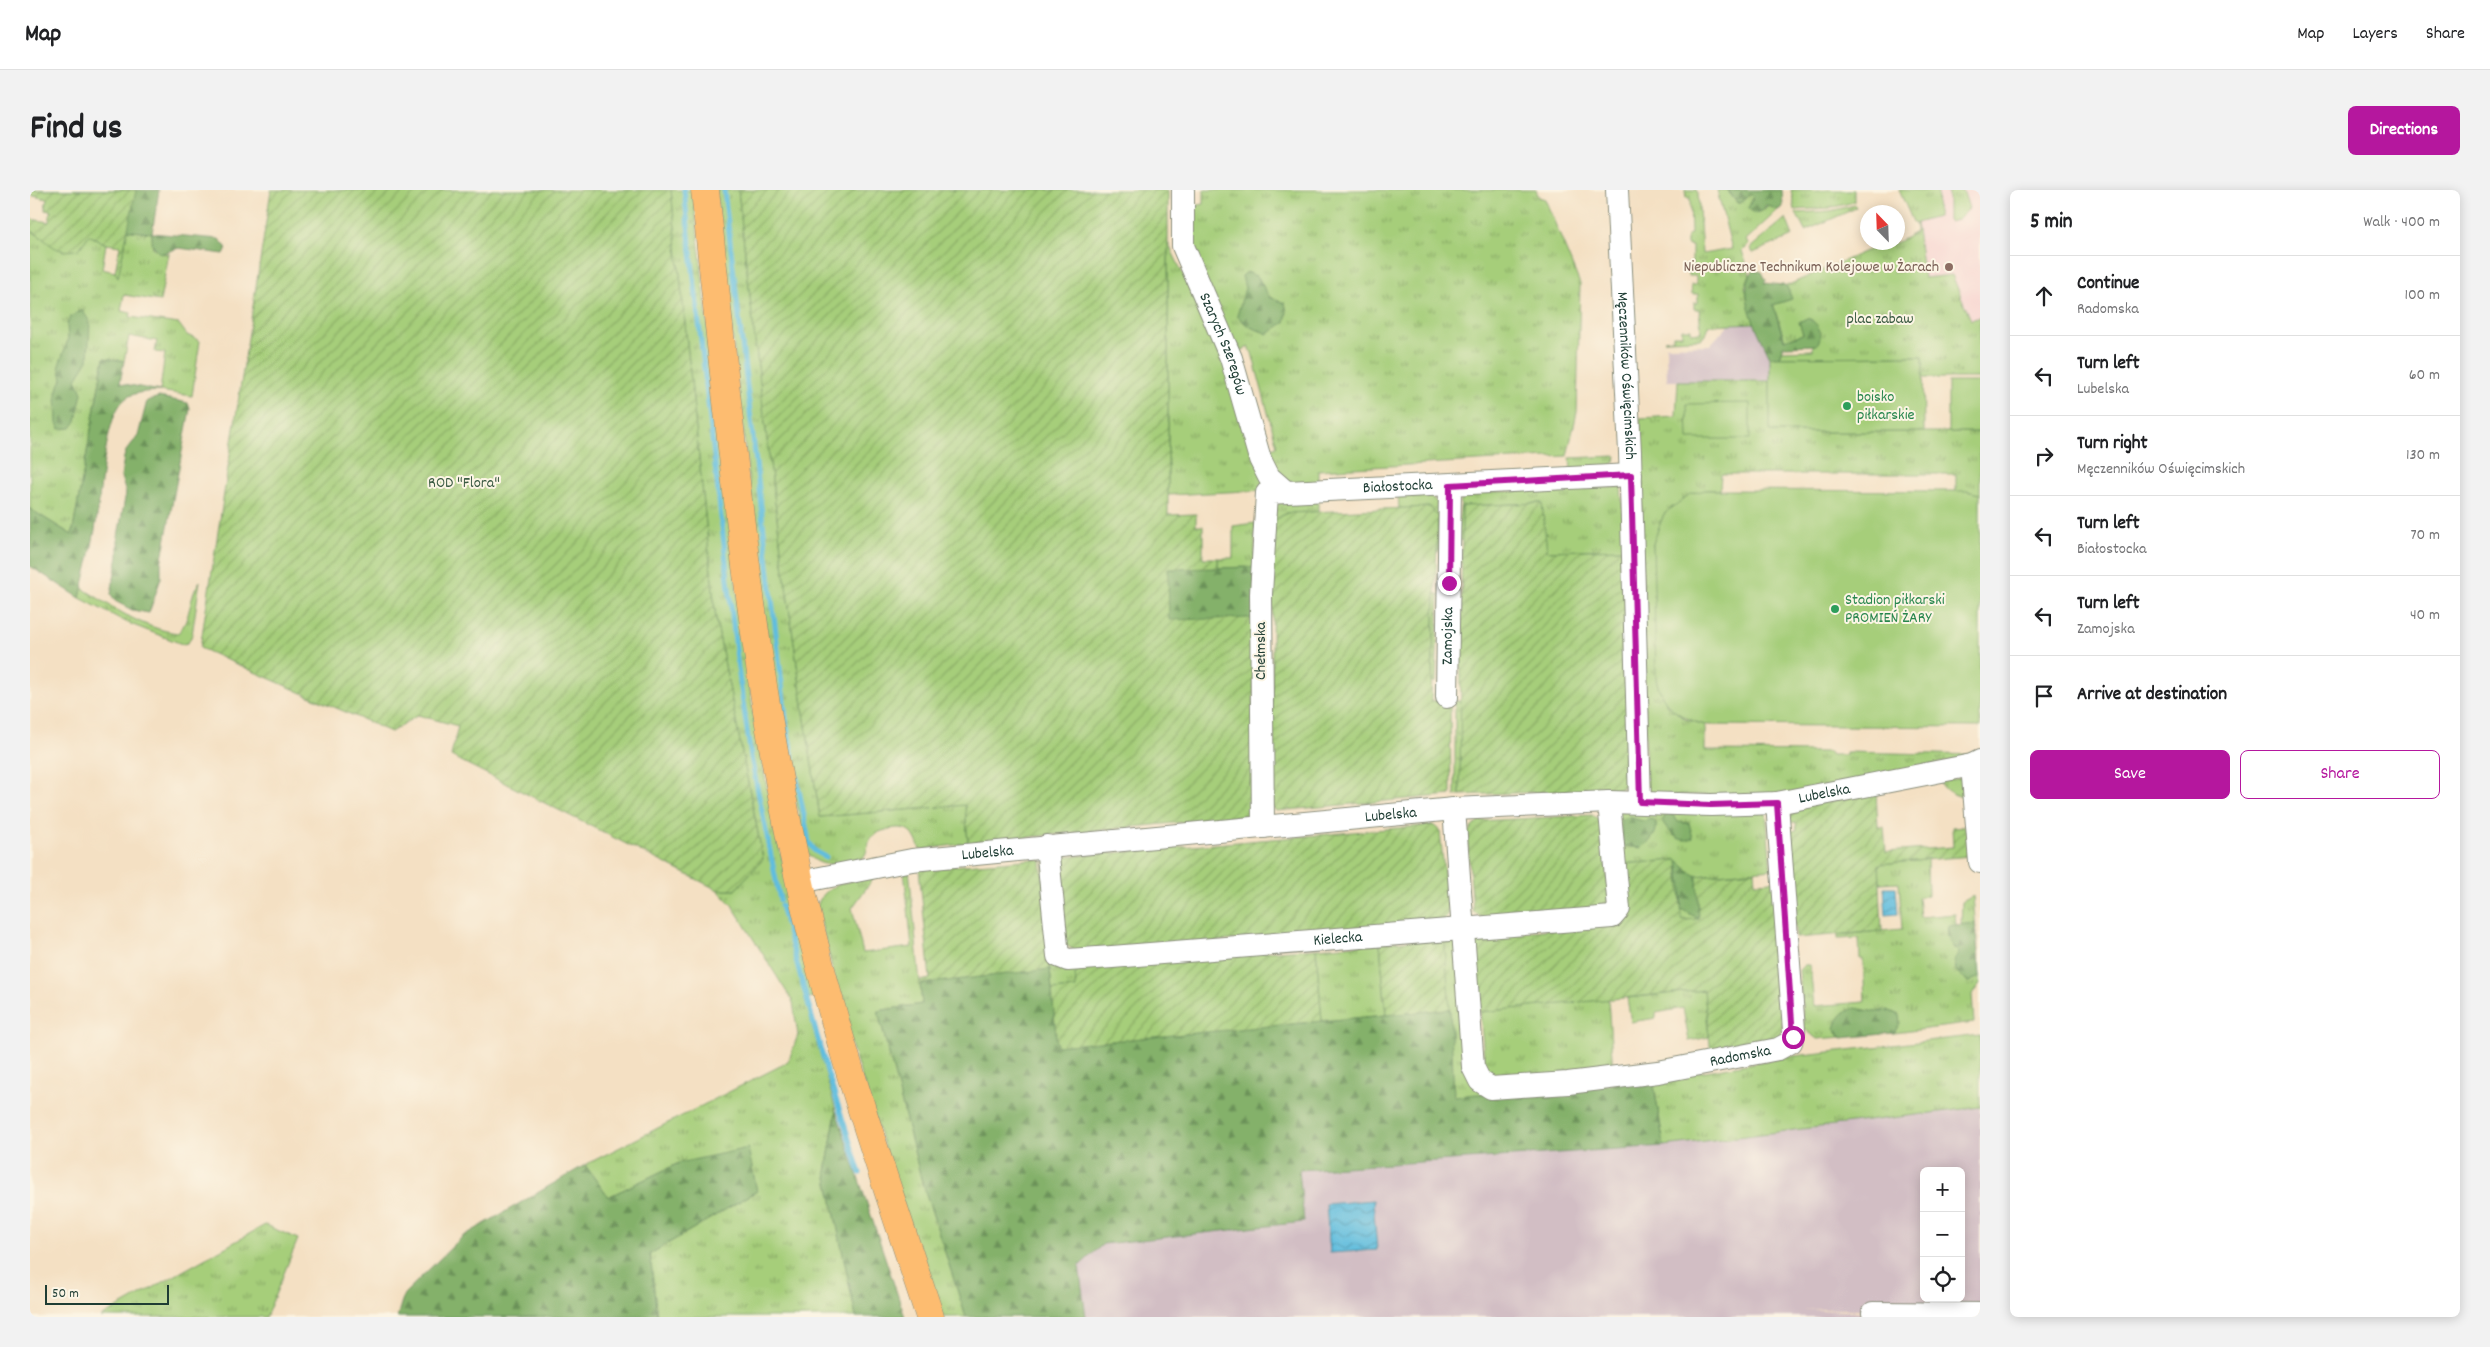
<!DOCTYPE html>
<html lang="en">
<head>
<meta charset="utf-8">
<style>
	body { margin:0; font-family:Dekko,sans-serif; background:#f2f2f2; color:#202124 }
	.controls { position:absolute; right:15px; bottom:15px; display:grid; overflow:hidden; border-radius:8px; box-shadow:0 2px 12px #0003 }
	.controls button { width:45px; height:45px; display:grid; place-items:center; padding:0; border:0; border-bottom:1px solid #e0e0e0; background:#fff; color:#202124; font:25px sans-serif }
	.compass { position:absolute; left:1830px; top:15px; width:45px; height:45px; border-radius:50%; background:#fff; box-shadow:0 2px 12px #0003; rotate:337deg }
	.scale { position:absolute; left:15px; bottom:12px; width:124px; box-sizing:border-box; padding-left:5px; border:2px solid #1f3d34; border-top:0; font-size:14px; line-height:18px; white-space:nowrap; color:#1f3d34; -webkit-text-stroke:4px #fcf5e5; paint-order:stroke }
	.stop { position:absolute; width:15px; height:15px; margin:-11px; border:4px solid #b5179e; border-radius:50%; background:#fff }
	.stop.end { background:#b5179e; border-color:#fff; box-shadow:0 1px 5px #0008 }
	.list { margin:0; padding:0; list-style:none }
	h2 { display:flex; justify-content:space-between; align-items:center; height:65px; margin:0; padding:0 20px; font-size:21px }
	h2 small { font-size:16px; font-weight:400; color:#757577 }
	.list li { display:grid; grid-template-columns:32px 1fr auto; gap:15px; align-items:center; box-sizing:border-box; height:80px; padding:0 20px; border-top:1px solid #e0e0e0 }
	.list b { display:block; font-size:19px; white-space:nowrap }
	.list p { margin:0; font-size:16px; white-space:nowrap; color:#757577 }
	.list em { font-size:16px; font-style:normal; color:#757577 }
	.actions { display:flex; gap:10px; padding:15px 20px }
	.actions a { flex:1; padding:11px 0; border:1px solid #b5179e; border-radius:8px; text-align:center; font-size:18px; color:#b5179e }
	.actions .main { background:#b5179e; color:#fff }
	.icon { flex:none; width:28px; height:28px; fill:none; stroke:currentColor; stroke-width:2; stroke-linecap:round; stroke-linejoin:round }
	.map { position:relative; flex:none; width:1950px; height:1127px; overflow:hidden; border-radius:8px }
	header { display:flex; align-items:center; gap:30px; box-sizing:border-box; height:70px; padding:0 25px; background:#fff; border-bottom:1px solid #e0e0e0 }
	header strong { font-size:24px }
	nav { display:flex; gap:28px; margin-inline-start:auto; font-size:18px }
	.intro { display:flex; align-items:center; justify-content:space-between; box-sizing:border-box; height:120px; padding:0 30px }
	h1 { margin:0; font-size:35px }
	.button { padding:12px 22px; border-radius:8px; background:#b5179e; color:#fff; font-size:18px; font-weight:700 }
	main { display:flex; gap:30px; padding:0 30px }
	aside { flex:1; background:#fff; border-radius:8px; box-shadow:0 2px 12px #0003 }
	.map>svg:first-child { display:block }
	.built { fill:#f7d0ce }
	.industrial { fill:#d2bec4; fill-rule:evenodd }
	.grass { fill:url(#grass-tufts); stroke:#628657 }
	.forest { fill:url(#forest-firs); stroke:#52774f }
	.garden { fill:url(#garden-furrows); stroke:#628657 }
	.pitch { fill:#a6ce7a; stroke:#628657 }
	.water { fill:url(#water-waves); stroke:#407d89 }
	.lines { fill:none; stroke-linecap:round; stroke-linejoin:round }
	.stream { stroke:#60bdde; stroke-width:5 }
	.minor-casing { stroke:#8a8e7c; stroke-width:24 }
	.major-casing { stroke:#8a8e7c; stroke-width:29 }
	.minor { stroke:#fff; stroke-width:22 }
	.major { stroke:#fdbc70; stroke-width:28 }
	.route { stroke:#b5179e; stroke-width:6 }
	.education-dot { fill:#8d6e63; stroke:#fcf5e5; stroke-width:2 }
	.leisure-dot { fill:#2e9e5b; stroke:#fcf5e5; stroke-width:2 }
	.labels { text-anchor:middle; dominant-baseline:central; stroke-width:4; stroke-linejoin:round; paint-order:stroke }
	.education-label { font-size:16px; fill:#785e54; stroke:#fcf5e5; text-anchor:end }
	.park-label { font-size:16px; fill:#3a5a42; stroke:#fcf5e5 }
	.street-label { font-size:16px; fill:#1f3d34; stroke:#fcf5e5 }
	.leisure-label { font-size:16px; fill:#27864d; stroke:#fcf5e5; text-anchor:start }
</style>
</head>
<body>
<header>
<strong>Map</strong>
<nav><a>Map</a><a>Layers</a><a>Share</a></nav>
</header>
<div class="intro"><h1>Find us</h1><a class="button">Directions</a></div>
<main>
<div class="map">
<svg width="1950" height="1127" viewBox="0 0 1950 1127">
	<defs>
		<pattern id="grass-tufts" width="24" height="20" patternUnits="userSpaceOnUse" patternTransform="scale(1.25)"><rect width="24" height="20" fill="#a6ce7a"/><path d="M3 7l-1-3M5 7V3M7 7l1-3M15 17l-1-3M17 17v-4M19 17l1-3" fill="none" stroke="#87a865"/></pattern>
		<pattern id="forest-firs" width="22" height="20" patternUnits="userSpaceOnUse" patternTransform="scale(1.25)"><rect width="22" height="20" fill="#84b16a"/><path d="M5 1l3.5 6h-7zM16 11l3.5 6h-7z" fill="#6b9158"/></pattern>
		<pattern id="garden-furrows" width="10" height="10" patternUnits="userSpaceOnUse" patternTransform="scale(1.25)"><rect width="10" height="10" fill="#a6ce7a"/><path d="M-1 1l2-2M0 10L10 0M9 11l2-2" fill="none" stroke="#87a865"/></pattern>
		<pattern id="water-waves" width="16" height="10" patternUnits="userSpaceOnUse" patternTransform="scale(1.25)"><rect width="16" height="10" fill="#60bdde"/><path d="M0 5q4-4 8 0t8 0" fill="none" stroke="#4f9bb5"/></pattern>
	</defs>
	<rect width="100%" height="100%" fill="#fcf5e5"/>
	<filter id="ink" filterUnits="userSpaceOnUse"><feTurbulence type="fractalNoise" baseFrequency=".02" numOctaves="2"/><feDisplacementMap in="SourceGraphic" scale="10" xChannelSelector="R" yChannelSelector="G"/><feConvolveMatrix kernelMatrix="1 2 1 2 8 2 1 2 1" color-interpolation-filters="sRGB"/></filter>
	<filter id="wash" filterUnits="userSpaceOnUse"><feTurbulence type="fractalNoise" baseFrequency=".0096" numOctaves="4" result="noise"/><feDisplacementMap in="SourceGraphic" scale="20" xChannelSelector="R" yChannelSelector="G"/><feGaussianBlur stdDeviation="1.12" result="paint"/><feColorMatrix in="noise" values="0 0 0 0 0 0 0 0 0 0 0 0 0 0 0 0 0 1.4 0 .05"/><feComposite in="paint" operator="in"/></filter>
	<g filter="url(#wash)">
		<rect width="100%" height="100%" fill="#f4e0c3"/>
		<path class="built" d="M1883,0H1950V130L1895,154Z"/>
		<g class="industrial">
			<path d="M1724,133L1740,167V191H1637L1636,156L1680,155L1699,134Z"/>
			<path d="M1950,917V1120L1770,1119L1950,1127H1056L1049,1076L1073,1054L1274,1032L1269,980L1634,956ZM1894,981H1931V1108H1894Z"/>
		</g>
		<g class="grass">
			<path d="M641,0H663L709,419L724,529L745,640L786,806L775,809L806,921L796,982L826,1127H627L620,1064L727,1001L649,973L578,1007L555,975L758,872L768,845L763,812L702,715L688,700H705L733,669L686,430Z"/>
			<path d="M686,0H708C731,210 757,419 790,627L935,615L938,653L890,660C884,641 877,634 856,640C851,641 846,643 842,647C837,653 838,662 833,668C811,673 789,683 775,659L738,459Z"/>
			<path d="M1174,0H1506L1509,7L1515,9L1550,94L1547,222L1537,266L1288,280V296L1259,293L1231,262L1247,256L1222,163L1219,157L1204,164L1158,59L1164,16L1174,14Z"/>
			<path d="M1655,0H1666L1668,3L1672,64L1702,59L1687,0H1697L1707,13H1711L1716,6L1722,4L1724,6L1721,11L1723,23H1728L1739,15L1748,20L1716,50L1719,54L1712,61L1720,84L1715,97L1724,133L1679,135L1676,145L1670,149L1634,150L1643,149V145H1652V139H1661V143L1671,142L1669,119H1664V113H1668V104H1662L1661,95H1666V86H1658V81H1662V56L1657,55V45L1661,44L1660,8H1656Z"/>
			<path d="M1761,0H1824V12L1800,18L1765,20Z"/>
			<path d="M1869,0H1908L1907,27L1886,33L1894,88L1922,85L1941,130L1950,127V188H1893V166L1749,167L1751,161L1783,160L1782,130L1777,128L1773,144L1755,150L1743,115L1761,109L1758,99L1754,97L1836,61L1868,52L1886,42V34H1884Z"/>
			<path d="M1918,0H1933L1939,18L1927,30L1919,32L1918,31Z"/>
			<path d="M1825,15L1826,18L1775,41L1766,23L1800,21Z"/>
			<path d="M1756,28L1763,46L1723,63L1720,58Z"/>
			<path d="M98,39L122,43L123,58L135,64L139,63L130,111L94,105L91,121L101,123L100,127L149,134L157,145L170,151L162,206L130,201L135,163L125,162L127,151L99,146L94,171L74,168L42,345L0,319V40L33,61L49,59L59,45L76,54L72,79L85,82L88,86Z"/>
			<path d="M1138,53L1193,167L1236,300L1138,305Z"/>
			<path d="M1648,191H1740L1741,242H1950V304L1926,301V284H1691L1690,300H1675L1634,324L1623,354L1636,514L1655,529L1675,535V561L1800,562V565H1816V562L1950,565L1757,605H1620L1616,597L1610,228L1646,226Z"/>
			<path d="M1586,266L1585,272L1580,276L1541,280L1540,268Z"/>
			<path d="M1591,297L1596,359L1517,361L1511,313L1432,316V350L1426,351L1431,310L1440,303Z"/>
			<path d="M1368,303L1398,305L1411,315L1409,361H1407L1408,327L1400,317L1369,319Z"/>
			<path d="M1288,309V322L1256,323L1244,331L1243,319L1249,313Z"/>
			<path d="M1225,333V377L1188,378V368H1203V336Z"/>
			<path d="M170,391L162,445L158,453L152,454L98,433L50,408L52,398C81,416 113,439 148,443C162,429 158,407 170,391Z"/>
			<path d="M1405,404H1409L1406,492H1402Z"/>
			<path d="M1425,511H1432L1430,605L1425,606Z"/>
			<path d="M1932,588L1934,607C1925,606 1913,600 1910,591Z"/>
			<path d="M1584,619L1736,622L1741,679L1667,686L1669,729L1651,730L1648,670L1590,674Z"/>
			<path d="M1897,670L1898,706L1888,707L1890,727L1925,724L1926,735H1931L1932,712L1943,706L1950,787V793L1942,805L1944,833L1864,843L1787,849L1774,838L1769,780L1774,775H1780L1784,816L1835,812L1833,769H1830L1829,748L1808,749V745L1872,739L1869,692L1850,693L1849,674Z"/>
			<path d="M1014,671L1024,778L1056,776L1046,798L1022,800L1014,713Z"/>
			<path d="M879,679L892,814L848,821L891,988L936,1127H909L819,848L787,716C796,691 822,692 845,686L822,718L833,763L882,757L874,680Z"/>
			<path d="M1430,747L1440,880L1467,903L1423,907L1414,748Z"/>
			<path d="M1350,753L1356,825L1292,831L1286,758Z"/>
			<path d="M1674,800L1679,847L1659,851L1653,818L1626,823V828L1601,832L1597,808Z"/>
			<path d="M1578,809L1583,882L1470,892L1455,878L1450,822Z"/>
			<path d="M1950,845V917L1634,956L1623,890L1764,866Z"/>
			<path d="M235,1035L268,1049L236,1127H71Z"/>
		</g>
		<g class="forest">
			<path d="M0,0H129L122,43L189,49L197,58L194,64L149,58L130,64L122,54V43L19,33L21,21L15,20L17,9L0,5Z"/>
			<path d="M1697,0H1752L1753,17L1748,20L1736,15L1732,21L1723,23L1718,18L1724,6L1719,4L1711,13L1707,12Z"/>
			<path d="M1724,80L1732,82L1736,90L1734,93L1753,95L1758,99L1762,109L1743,115L1754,150L1773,144L1769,132L1777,128C1789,133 1794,143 1787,155L1753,156L1749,167H1740C1730,145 1704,101 1724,80Z"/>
			<path d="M1217,82L1228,87L1239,107L1255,113L1257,122L1255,132L1238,144L1218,136L1207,126L1215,98L1212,86Z"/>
			<path d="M52,120L60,132L58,170L46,189L52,203L46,231L41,238L30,239L27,233L26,202L32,189L29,175L38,150L37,135L40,127Z"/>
			<path d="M74,168L94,171L90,193L130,201C118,202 103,201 94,210C74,227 70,312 65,340C61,363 55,385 50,408L0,376V319L42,345Z"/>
			<path d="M129,207L158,213L160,219L131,374V388L119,423L102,420L85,411L81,404L88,366V346L96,303L91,287L94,267L96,261L108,246L117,211Z"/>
			<path d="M1225,377L1224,428L1138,482V379Z"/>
			<path d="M1636,624L1643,625L1648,632L1659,633L1663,648C1649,655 1639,642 1632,631Z"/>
			<path d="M1599,627L1613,631L1622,629L1626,633C1628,644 1620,652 1611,658L1593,656L1590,629Z"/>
			<path d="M1648,670L1656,677L1657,680L1667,686L1669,729L1651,719L1652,699Z"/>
			<path d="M1945,733L1950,787L1938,792L1926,781L1925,771L1928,762C1920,754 1916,748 1918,736Z"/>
			<path d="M1020,779L1027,856L1420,819L1424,906L1623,890L1634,956L1269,980L1274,1032L1073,1054L1049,1076L1056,1127H936L891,988L848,821L892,814L890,794Z"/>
			<path d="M1825,818L1846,822L1858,820L1869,825L1870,833L1864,843L1812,848L1805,839C1809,825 1812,823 1825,818Z"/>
			<path d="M806,921L875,1127H826L796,982Z"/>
			<path d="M718,958L727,1001L620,1064L627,1127H367L374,1104L432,1047L555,975L578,1007L649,973Z"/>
		</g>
		<g class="garden">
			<path d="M0,0H106L88,87L85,82L90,56L76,54L59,45L49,59C23,66 20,50 0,40V29L19,32L21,21L15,20L17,9L0,5Z"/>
			<path d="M241,0H641L686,430L733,669L705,700H688L421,566L428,536L388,525L361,542L170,458Z"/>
			<path d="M708,0H1138V325L1166,324V336H1173V368H1188V378L1138,379L1139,430L1224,428L1223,622L1216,626L938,653L935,615L790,627C757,419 731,210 708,0Z"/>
			<path d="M1512,313L1517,361L1596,359L1599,591L1590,599L1430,605L1432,316Z"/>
			<path d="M1400,317L1408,327L1401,511L1420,510L1421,605L1246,621L1241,616L1243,331L1257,323Z"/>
			<path d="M1846,603L1848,637H1854L1856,662L1923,657L1922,637L1937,636L1940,666L1849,674L1852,741L1766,748L1761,704L1767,703V694L1760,695L1757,642L1767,640L1766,632L1757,633V630L1768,617Z"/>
			<path d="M1562,625L1573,633L1579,713L1570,722L1453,729L1443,721L1437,643L1448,631Z"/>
			<path d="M1403,635L1410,641L1418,723L1411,734L1046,762L1035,754L1027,680L1036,667Z"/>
			<path d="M1006,669L1011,671L1020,779L890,794V791L900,789L889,679Z"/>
			<path d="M1648,670L1652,730L1669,729L1667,686L1724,681L1725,692L1744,691L1753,838L1746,852L1681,864L1674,800L1450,822L1444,746L1595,733L1590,674Z"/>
			<path d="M1414,748L1420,819L1356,825L1350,753Z"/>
			<path d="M1286,758L1292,831L1027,856L1022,800L1046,798L1045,784L1056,776Z"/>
		</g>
		<g class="pitch">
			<path d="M1893,166L1894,242H1740V167Z"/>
			<rect x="1918" y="192" width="32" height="50"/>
			<path d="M1720,213V249H1658L1657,214Z"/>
			<path d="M1675,300L1937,301L1950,304V537L1675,535C1648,526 1633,518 1626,489L1623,354L1625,347L1634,324L1660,304Z"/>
		</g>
		<g class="water">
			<path d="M1854,697H1866L1868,724L1856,725Z"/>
			<path d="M1343,1010L1347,1060L1300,1063L1296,1014Z"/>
		</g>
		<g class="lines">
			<g class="stream">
				<path d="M654,0L708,478L721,567L750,710"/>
				<path d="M694,0L757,537L779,652L785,661L796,667"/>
				<path d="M751,716L797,881L830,983"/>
			</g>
		</g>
	</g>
	<g filter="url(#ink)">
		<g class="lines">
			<g class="minor-casing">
				<g id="minor">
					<path id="s1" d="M1153,0V56L1201,168L1230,269L1239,287L1255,301"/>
					<path id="s2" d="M1587,0L1600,262L1610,612"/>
					<path id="s3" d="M1417,507L1420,295"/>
					<path d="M1942,575L1950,672"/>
					<path id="s4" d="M1424,619L1443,877L1450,891L1461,898L1538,893L1628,882L1748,859L1761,852L1764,840L1747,613"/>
					<path id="s5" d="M1233,637L1231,404L1237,303L1601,285"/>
					<path id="s6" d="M1017,656L1028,766L1038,770L1082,767L1582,727L1589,719L1579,612"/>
					<path id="s7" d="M770,692L882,670L1424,619L1579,612L1681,615L1747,613L1942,575L1950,571"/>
					<path d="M1843,1123L1950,1124"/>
				</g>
			</g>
			<g class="major-casing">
				<path id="major" d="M675,0C700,238 720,478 774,711C806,852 855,990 900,1127"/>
			</g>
			<use href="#minor" class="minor"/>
			<use href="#major" class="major"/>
		</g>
	</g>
	<g class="lines" filter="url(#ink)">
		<path class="route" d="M1419,393L1420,295L1601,285L1610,612L1681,615L1747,613L1763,847"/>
	</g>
	<circle class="education-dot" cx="1919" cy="77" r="5"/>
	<g class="leisure-dot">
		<circle cx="1817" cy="216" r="5"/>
		<circle cx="1805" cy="419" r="5"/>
	</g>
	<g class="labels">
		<g class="education-label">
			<text x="1909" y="77">Niepubliczne Technikum Kolejowe w Żarach</text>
		</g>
		<g class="park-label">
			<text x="1850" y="129">plac zabaw</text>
			<text x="434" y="293">ROD "Flora"</text>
		</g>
		<g class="street-label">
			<text stroke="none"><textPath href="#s1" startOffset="162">Szarych Szeregów</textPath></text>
			<text stroke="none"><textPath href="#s2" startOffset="186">Męczenników Oświęcimskich</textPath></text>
			<text stroke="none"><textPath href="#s5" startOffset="465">Białostocka</textPath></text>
			<text stroke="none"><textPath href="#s3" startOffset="61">Zamojska</textPath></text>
			<text transform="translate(1231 461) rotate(-90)">Chełmska</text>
			<text stroke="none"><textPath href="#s7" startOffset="1030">Lubelska</textPath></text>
			<text stroke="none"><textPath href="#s7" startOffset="595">Lubelska</textPath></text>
			<text stroke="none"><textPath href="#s7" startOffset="190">Lubelska</textPath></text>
			<text stroke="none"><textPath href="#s6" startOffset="392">Kielecka</textPath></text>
			<text stroke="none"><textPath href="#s4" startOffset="539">Radomska</textPath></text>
		</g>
		<g class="leisure-label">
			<text x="1827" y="207">boisko<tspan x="1827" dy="18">piłkarskie</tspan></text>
			<text x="1815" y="410">Stadion piłkarski<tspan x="1815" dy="18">PROMIEŃ ŻARY</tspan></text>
		</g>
	</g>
</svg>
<div class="controls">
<button>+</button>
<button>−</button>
<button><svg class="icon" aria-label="locate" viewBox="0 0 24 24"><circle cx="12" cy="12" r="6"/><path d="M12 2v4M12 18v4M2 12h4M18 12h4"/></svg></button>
</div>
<svg class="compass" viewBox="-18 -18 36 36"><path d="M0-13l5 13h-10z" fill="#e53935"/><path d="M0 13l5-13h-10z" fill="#757577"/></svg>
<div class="scale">50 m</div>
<div class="stop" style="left:1763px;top:847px"></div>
<div class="stop end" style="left:1419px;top:393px"></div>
</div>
<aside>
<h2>5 min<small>Walk · 400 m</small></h2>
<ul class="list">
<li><svg class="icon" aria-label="ahead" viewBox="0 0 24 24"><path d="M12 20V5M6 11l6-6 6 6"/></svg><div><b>Continue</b><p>Radomska</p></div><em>100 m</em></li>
<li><svg class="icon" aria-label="left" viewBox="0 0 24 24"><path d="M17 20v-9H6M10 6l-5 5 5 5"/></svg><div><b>Turn left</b><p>Lubelska</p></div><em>60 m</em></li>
<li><svg class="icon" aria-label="right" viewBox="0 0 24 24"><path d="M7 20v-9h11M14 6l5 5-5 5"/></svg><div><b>Turn right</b><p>Męczenników Oświęcimskich</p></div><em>130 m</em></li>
<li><svg class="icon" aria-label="left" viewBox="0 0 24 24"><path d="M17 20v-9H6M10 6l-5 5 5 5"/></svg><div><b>Turn left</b><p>Białostocka</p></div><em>70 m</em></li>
<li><svg class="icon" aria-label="left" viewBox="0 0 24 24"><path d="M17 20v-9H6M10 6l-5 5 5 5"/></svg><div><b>Turn left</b><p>Zamojska</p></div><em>40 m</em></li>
<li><svg class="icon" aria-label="arrive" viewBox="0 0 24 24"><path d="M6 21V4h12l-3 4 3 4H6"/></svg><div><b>Arrive at destination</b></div></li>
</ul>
<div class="actions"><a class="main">Save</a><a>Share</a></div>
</aside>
</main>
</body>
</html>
